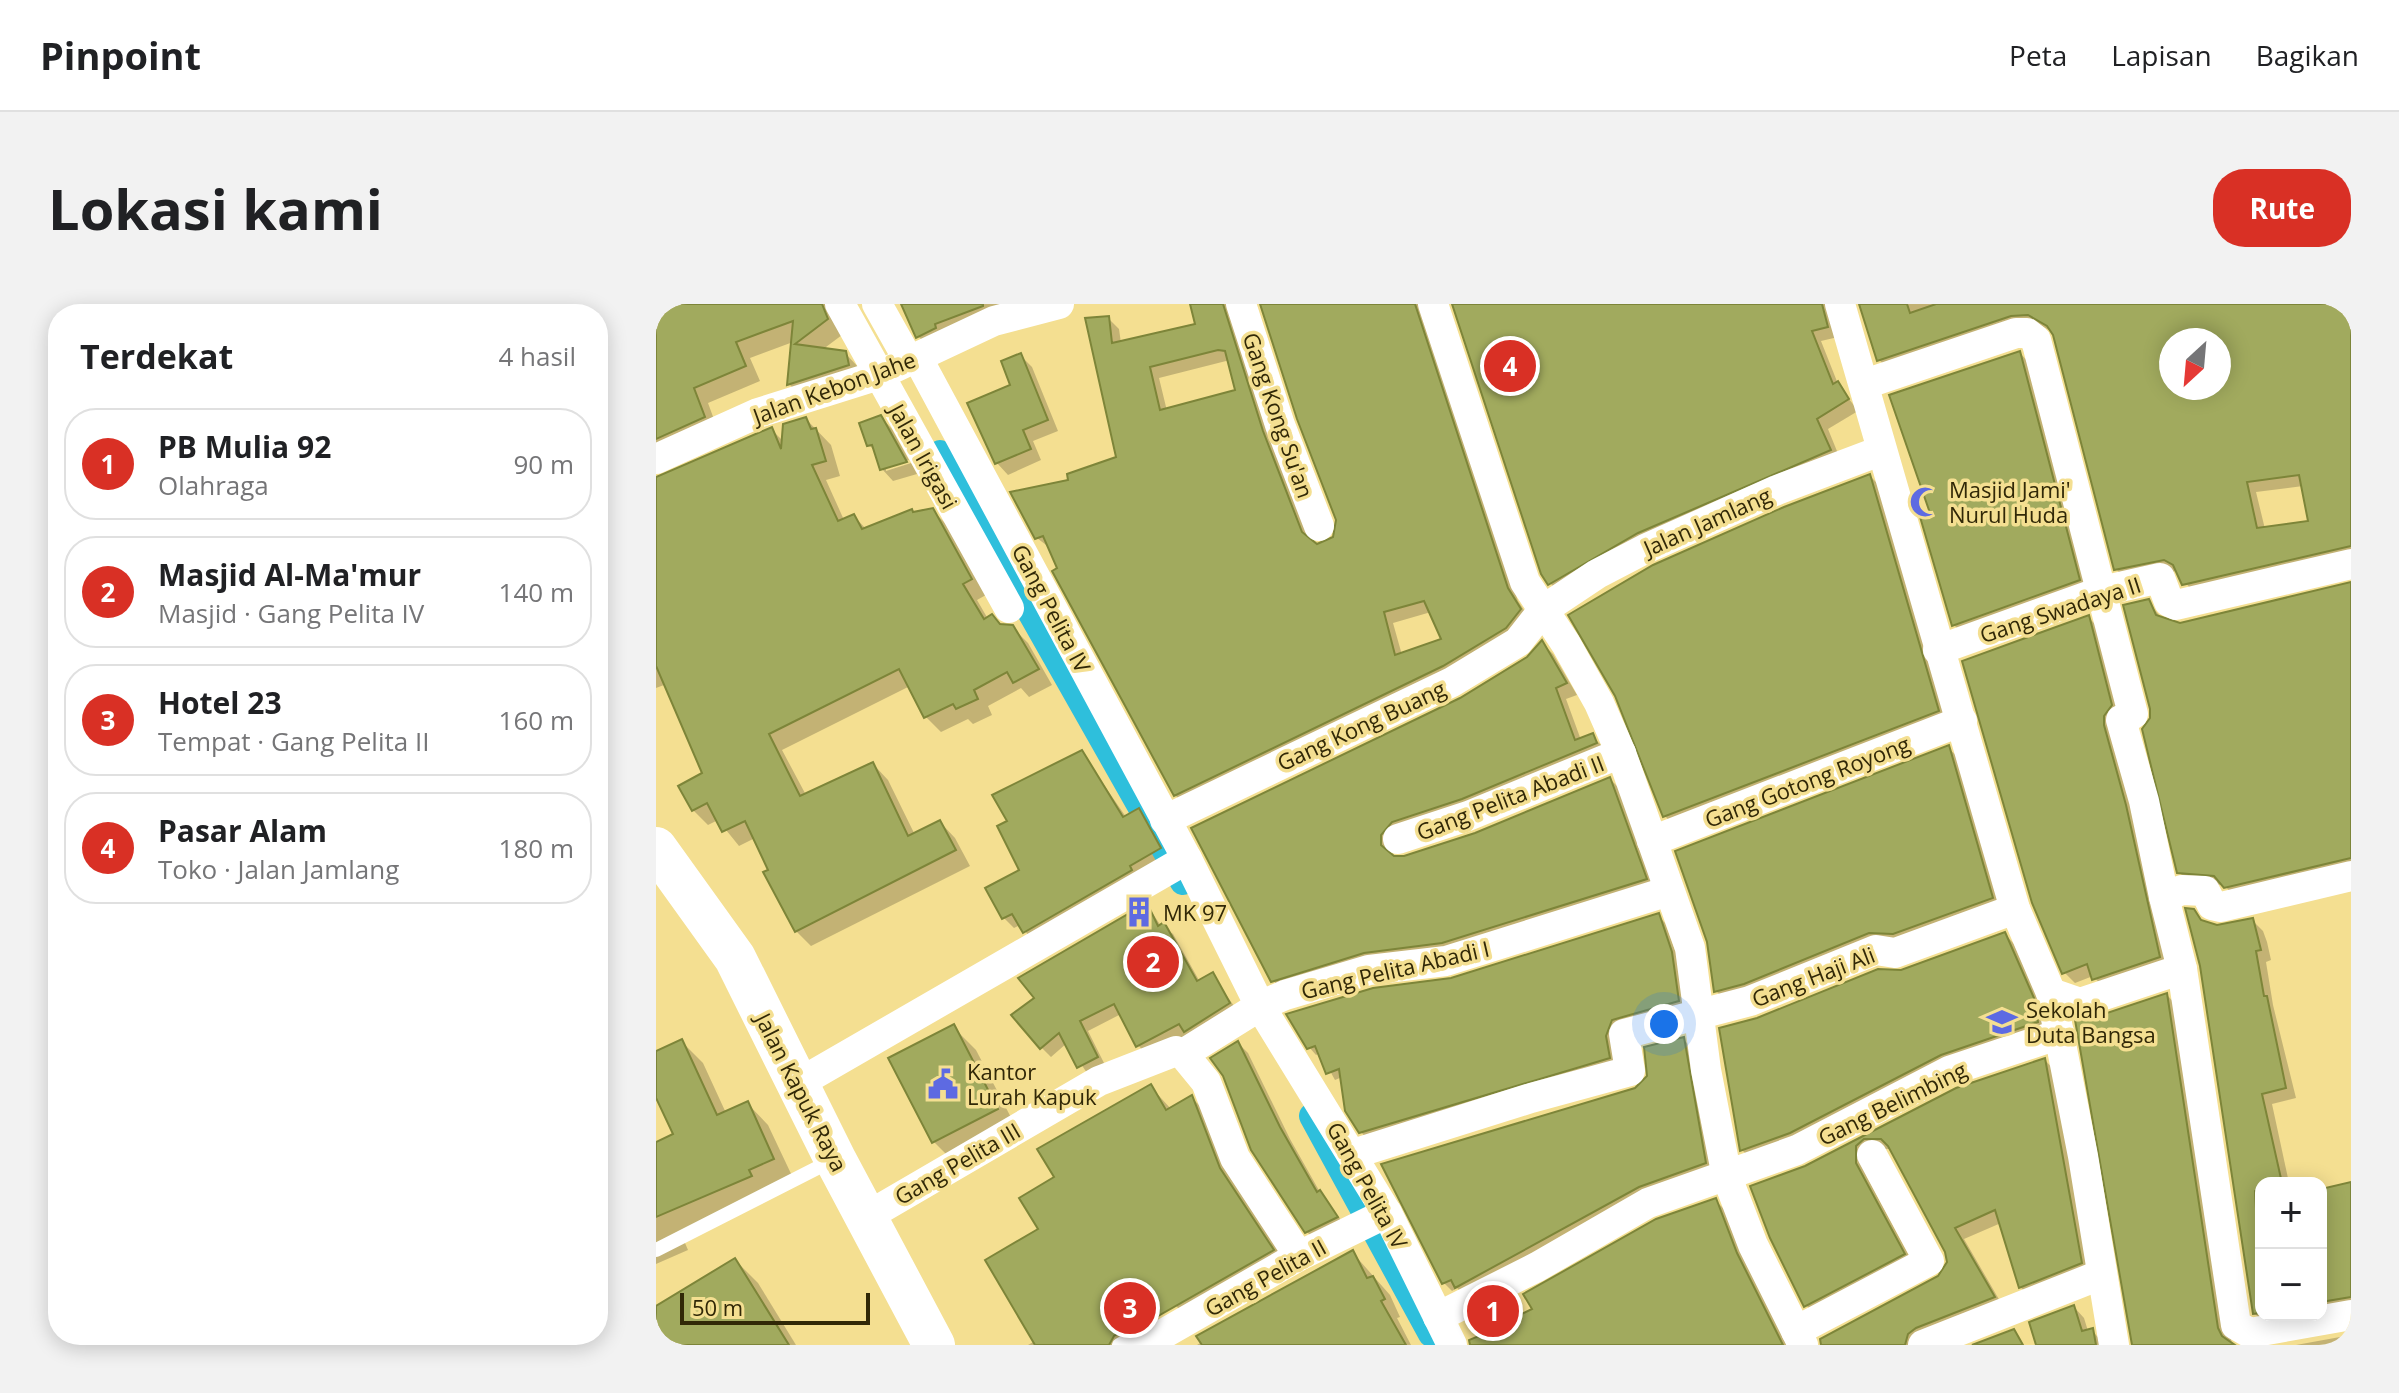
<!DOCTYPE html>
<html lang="id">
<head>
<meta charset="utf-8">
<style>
	body { margin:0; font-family:"Open Sans",sans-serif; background:#f2f2f2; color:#202124 }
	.controls { position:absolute; right:24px; bottom:24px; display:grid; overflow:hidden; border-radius:16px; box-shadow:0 4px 20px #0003 }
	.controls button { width:72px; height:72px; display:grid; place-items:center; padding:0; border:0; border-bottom:2px solid #e0e0e0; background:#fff; color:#202124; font:40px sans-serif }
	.compass { position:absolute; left:1503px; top:24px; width:72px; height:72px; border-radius:50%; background:#fff; box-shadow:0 4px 20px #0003; rotate:206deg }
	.scale { position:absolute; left:24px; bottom:20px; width:190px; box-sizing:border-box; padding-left:8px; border:4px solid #312807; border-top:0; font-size:22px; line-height:28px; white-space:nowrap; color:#312807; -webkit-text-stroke:6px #f4df91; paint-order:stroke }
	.you { position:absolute; left:1008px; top:720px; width:28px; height:28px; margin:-20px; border:6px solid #fff; border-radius:50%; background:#1a73e8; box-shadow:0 0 0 12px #1a73e833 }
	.badge { display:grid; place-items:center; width:52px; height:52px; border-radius:50%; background:#d93025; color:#fff; font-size:26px; font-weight:700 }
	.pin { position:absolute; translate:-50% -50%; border:4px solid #fff; box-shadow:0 2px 8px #0006 }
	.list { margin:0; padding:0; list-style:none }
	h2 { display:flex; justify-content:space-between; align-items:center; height:104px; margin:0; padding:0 32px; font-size:34px }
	h2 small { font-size:26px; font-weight:400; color:#757577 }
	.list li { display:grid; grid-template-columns:52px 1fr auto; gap:24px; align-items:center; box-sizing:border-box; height:112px; margin:0 16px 16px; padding:0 16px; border:2px solid #e0e0e0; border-radius:32px }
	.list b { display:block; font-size:30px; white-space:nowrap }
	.list p { margin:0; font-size:26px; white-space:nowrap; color:#757577 }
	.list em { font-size:26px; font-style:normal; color:#757577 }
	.map { position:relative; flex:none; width:1695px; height:1041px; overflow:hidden; border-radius:32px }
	header { display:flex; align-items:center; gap:48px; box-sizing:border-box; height:112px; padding:0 40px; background:#fff; border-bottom:2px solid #e0e0e0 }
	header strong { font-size:38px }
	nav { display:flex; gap:44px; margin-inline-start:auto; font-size:28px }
	.intro { display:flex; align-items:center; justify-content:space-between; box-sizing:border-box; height:192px; padding:0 48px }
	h1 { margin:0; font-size:56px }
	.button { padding:20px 36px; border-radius:32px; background:#d93025; color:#fff; font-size:28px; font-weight:700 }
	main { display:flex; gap:48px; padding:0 48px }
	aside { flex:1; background:#fff; border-radius:32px; box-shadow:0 4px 20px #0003 }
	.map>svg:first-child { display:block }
	.park { fill:#fcb4a2 }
	.shadow { fill:#0003; fill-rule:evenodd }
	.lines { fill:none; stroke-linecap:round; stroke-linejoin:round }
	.canal { stroke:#2ebfdc; stroke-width:26 }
	.building { fill:#a1aa5e; stroke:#7d8539; stroke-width:2; fill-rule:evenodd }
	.service { stroke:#fff; stroke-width:14 }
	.minor { stroke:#fff; stroke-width:30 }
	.secondary { stroke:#fff; stroke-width:42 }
	.labels { text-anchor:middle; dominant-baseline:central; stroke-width:7; stroke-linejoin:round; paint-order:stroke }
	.street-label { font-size:22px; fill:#312807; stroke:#f4df91 }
	.poi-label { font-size:22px; fill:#312807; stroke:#f4df91; text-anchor:start }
</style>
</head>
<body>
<header>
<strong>Pinpoint</strong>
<nav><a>Peta</a><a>Lapisan</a><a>Bagikan</a></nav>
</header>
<div class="intro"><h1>Lokasi kami</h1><a class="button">Rute</a></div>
<main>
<aside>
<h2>Terdekat<small>4 hasil</small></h2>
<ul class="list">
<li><span class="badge">1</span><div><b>PB Mulia 92</b><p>Olahraga</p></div><em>90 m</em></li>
<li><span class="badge">2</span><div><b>Masjid Al-Ma'mur</b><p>Masjid · Gang Pelita IV</p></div><em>140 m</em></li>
<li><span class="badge">3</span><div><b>Hotel 23</b><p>Tempat · Gang Pelita II</p></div><em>160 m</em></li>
<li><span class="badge">4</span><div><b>Pasar Alam</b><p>Toko · Jalan Jamlang</p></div><em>180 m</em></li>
</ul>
</aside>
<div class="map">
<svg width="1695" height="1041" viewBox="0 0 1695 1041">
	<rect width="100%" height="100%" fill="#f4df91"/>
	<path class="park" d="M855,982L867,1006L819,1031L807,1008Z"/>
	<g class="shadow">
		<path d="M0,0H170L186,31L166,46L189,49L204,65L148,95L133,80L137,38L94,54L104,77L52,99L63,129L0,163Z"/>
		<path d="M247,0H381L273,43L262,32Z"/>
		<path d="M536,0H584L617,139L659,242L678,235L682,215L606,0H774L770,18L862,297L875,317L860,335L530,502L519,491L394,244L381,234L415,177L462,155L452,14L463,25L465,39L541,21ZM574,56L582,88L511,107L503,74ZM775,308L787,336L746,351L737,319Z"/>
		<path d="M798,0H1183L1182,33L1165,37L1182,80L1202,107L1172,125L1185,157L905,290L894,279Z"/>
		<path d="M1205,0H1695V254L1539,291L1521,267L1471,276L1460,265L1398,29L1384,21L1234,66L1223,56ZM1515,36H1563V84H1515ZM1647,182L1654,219L1609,225L1600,188Z"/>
		<path d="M1364,49L1373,59L1432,285L1307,330L1298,321L1266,213L1276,210Z"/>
		<path d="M365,52L376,63L402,127L377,137L385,156L352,171L341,159Z"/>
		<path d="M225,113L236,125L253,156L230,163V167L255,159L261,170L237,177L226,165L221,149L213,141Z"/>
		<path d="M150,115L175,141L184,172L170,176L188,216L198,212L210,225L276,206L292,222L330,291L321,296L332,315L356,323L372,339L396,381L373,393L365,384L332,402L336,411L317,420L312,415L285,428L270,413L254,382L126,446L150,491L217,460L232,476L259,531L284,518L299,534L314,562L155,642L140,627L99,534L83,542L62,516L52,521L37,506L49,470L8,381L0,384V174L116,126L128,138Z"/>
		<path d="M1214,172L1224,182L1292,417L1019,523L1009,512L983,441L947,365Z"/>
		<path d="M1695,280V566L1580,594L1568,581L1534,579L1523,568L1496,415L1492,297L1506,315L1524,321Z"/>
		<path d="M1432,313L1443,324L1466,412L1514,664L1449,685L1437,672L1419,679L1408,668Z"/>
		<path d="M886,339L897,350L921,391L910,395L925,436L936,432L947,443L735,542V553L748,554L819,531L954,475L965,486L1000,586L628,688L610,669L537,525L805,396L873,355Z"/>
		<path d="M1292,444L1302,453L1345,603L1069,696L1060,687Z"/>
		<path d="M426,449L470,513L483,506L493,516L514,555L378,638L364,621L358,624L348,614L332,585L366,567L354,518Z"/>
		<path d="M491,601L505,622L517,630L544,678L556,671L583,709L491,751L482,741L465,710L432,727L450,763L433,772L411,739L395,753L385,743Z"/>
		<path d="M1537,606L1549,619L1561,623L1596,616L1607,627L1611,638L1615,656L1610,658L1617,701L1640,794L1616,800L1633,879H1605V1011H1665L1609,1019L1598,1009Z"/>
		<path d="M1002,611L1009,619L1023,657L1029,704L960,761L712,836L705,828L686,773L679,776L664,749L660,751L653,743L796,676Z"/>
		<path d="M1349,630L1358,640L1387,706L1391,728L1096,856L1086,846L1101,716Z"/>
		<path d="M1511,691L1521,702L1576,1041H1477L1430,718Z"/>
		<path d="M297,723L320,746L363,829L300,860L277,837Z"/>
		<path d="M1027,735L1035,743L1057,867L808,991L801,984L796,987L788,979Z"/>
		<path d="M26,738L47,759L70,809L91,799L112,821L138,876L26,932L32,946L0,960V840L20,831L0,789V749Z"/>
		<path d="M582,739L592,749L634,835L665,890L691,924L661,938L651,928Z"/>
		<path d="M1389,756L1399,767L1436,969L1375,993L1364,983L1345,919L1308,935L1348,1004L1265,1041H1165L1283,974L1291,967V949L1236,845H1219L1210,853V871L1258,961L1160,1012L1150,1001V864L1301,785Z"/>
		<path d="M494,782L515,805L535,793L552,810L633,964L537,1019L520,1002L444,946L500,1035L490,1041H372L379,1037L384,926L401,874Z"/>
		<path d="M1695,880V1006L1665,1011V887Z"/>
		<path d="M1059,896L1070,907L1131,1041H824L821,1034L879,1006Z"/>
		<path d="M696,948L734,991L744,1013L741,1014L755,1041H541Z"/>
		<path d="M79,956L102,979L140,1041H0V1004Z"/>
		<path d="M1418,1003L1428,1014L1432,1027L1436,1026L1448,1041H1383Z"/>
		<path d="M1695,1031V1041H1640Z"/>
	</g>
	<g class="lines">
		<g class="canal">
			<path d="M284,149L527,578"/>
			<path d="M656,812L775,1030"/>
		</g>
	</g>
	<g class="building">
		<path d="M0,0H166L172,15L139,40L190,47L193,61L131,81L137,17L80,38L90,62L38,84L49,113L0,135Z"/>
		<path d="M245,0H327V2L279,20L280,24L260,34Z"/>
		<path d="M534,0H567L607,127L646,228L661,240L677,233L680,216L641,115L604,0H759L852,284L865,305L850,324L787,362L518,492L396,267L401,264L387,232L379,235L354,188L412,176L411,170L460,153L429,14L453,12L456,39L539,20ZM562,46L569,47L579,86L504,106L494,63ZM768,297L785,335L739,351L728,308Z"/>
		<path d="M796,0H1166L1172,23L1156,27L1177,80L1182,77L1193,95L1161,115L1175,146L982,229L892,281L885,270Z"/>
		<path d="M1203,0H1251L1254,9L1280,0H1695V242L1526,281L1517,261L1508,256L1458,266L1397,31L1391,22L1372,11L1355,12L1221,57ZM1515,36H1563V84H1515ZM1643,171L1652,217L1601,224L1591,178Z"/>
		<path d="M1364,47L1424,276L1296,322L1262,206L1266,213L1274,209L1233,91Z"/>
		<path d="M365,49L392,116L367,126L375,145L339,160L311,99L354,81L345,57Z"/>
		<path d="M225,111L251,158L224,166L216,141L211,142L203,119Z"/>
		<path d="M150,113L155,125L160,124L170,157L156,161L182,217L198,210L206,225L256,205L257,208L277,204L316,275L307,280L328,315L336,310L344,320L357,321L383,365L357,379L351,368L318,386L322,395L300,405L297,400L268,414L243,365L113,430L144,492L217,458L252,532L284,516L300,546L139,628L107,568L112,566L89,517L66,528L51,499L36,507L22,482L46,469L0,362V173L116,123L125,145L127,120Z"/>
		<path d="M1214,170L1283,407L1007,513L959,392L912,311L997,261L1128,203Z"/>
		<path d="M1695,278V554L1568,584L1558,572L1521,569L1486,425L1494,414V405L1467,301L1493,295L1500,311L1524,319Z"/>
		<path d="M1433,311L1456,401L1448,412V421L1470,501L1504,653L1436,676L1431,660L1406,670L1376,599L1306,357Z"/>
		<path d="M886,336L911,379L900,384L919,436L937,429L941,439L806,495L736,518L725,531V541L738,552H748L819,529L954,473L991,575L786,639L708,649L615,678L535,524L804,394L871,353Z"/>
		<path d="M1293,441L1337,594L1237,630L1213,629L1088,680L1058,688L1051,638L1019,547Z"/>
		<path d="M426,446L467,513L483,504L505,544L474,562L476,566L367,629L356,610L346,615L329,584L363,566L341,522L351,517L336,491Z"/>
		<path d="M491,599L502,622L508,618L541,677L557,668L574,699L528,728L523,720L480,743L458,700L424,717L442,753L421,764L403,729L384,745L355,711L378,694L362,674Z"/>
		<path d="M1529,604L1538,605L1545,616L1561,621L1597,614L1605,646L1600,647L1608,692H1611L1630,784L1606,790L1626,879H1605V886L1599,887L1602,940L1605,939V1009L1597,1010L1544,662Z"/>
		<path d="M1003,609L1016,648L1023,697L956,716L950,732L954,754L703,829L689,807L683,765L670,770L659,742L651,745L630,710L717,684L795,674Z"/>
		<path d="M1349,628L1378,694L1382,718L1285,751L1134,829L1084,847L1063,724L1101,714L1222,665L1245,666Z"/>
		<path d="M1511,689L1562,1024L1566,1032L1579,1041H1476L1419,716H1430Z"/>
		<path d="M298,720L342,805L276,839L232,754Z"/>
		<path d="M1028,733L1050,859L983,883L799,984L795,976L786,980L725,860L979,784L991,772L988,743Z"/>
		<path d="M26,735L61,811L92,797L118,855L93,866L96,872L0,913V838L17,830L0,794V747Z"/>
		<path d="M582,737L624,823L661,888L664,886L682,913L649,929L595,846L567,772L554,754Z"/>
		<path d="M1389,754L1426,959L1363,984L1339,906L1299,924L1339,993L1260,1024L1252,1030L1249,1041H1165L1164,1035L1282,972L1291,958L1289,948L1232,842L1225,835H1208L1200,842V859L1249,950L1148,1003L1114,934L1094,882L1149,862L1300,784Z"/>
		<path d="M495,780L510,806L536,791L564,864L618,946L495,1016H486L458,1032L453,1041H379L329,956L382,925L363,894L398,873L381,845Z"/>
		<path d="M1695,878V993L1665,998V885Z"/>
		<path d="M1060,894L1081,949L1127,1041H814L813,1036L852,1020L851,1017L876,1005L867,990L1000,915Z"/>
		<path d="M697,946L711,974L717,972L729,995L725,997L750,1041H546L540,1032Z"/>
		<path d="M79,954L133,1041H0V1002Z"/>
		<path d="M1418,1001L1426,1027L1437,1024L1440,1041H1380L1373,1018Z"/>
		<path d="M1358,1025L1367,1041H1316Z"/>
	</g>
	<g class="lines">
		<g class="service">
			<path d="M0,946L175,857"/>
			<path d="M463,1041L491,1025"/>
		</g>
		<g class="minor">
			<path d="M184,0L353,304"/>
			<path d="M221,0L253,57"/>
			<path d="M585,0L624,121L663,222"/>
			<path d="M777,0L869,278L910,340L943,399L965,449L1034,644L1050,766L1071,873L1097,941L1147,1041"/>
			<path d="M1184,0L1359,605L1395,689L1427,852L1458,1041"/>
			<path d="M261,53L531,555L604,702L731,909L796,1041"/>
			<path d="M1209,80L1360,29H1371L1380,36L1477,410L1465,416L1488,497L1508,593"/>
			<path d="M0,155L102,109L223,71L338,17L403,0"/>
			<path d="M1282,346L1446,287L1504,274L1513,298L1520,301L1695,260"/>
			<path d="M509,516L796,378L862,338L887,306L941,270L989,245L1121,186L1224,147"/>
			<path d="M742,535L812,512L965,449"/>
			<path d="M996,537L1306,417"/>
			<path d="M1526,665L1580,1021L1594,1029L1695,1011"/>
			<path d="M1395,689L1424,699L1526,665L1508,593L1526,586L1549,587L1556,601L1565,603L1695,572"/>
			<path d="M527,750L550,778L579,854L643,952"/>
			<path d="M143,779L531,555"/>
			<path d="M697,850L875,794L974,767L968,730L1094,697L1220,646L1239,649L1359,605"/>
			<path d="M210,913L443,777L520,747L527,750L604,702L629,691L713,666L790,657L1013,587"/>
			<path d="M782,1013L881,963L992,899L1141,846L1293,767L1404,730"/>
			<path d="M1140,1027L1273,957L1216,851"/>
			<path d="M488,1041L643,952L731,909"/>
			<path d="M1267,1041L1444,971"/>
		</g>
		<path class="secondary" d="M0,544L79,654L179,855L278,1041"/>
	</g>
	<defs>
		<g id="mosque-bare" transform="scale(2.4)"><path d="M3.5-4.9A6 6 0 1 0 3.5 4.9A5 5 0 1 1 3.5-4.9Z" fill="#5d6ae2" stroke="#f4df91" stroke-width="2.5" paint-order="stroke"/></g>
		<g id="building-bare" transform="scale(2.4)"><path d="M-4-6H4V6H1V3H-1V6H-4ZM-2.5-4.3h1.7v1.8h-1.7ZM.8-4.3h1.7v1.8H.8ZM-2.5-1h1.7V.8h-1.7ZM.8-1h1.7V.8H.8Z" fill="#5d6ae2" stroke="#f4df91" stroke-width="2.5" paint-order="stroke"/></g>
		<g id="school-bare" transform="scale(2.4)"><path d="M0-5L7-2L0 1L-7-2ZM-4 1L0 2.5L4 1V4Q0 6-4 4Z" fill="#5d6ae2" stroke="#f4df91" stroke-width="2.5" paint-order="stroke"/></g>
		<g id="civic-bare" transform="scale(2.4)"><path d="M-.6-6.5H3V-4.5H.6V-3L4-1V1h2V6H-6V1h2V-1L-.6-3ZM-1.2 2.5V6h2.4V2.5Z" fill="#5d6ae2" stroke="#f4df91" stroke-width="2.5" paint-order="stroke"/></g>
	</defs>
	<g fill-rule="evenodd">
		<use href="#mosque-bare" x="1269" y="198"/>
		<use href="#building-bare" x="483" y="608"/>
		<use href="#school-bare" x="1346" y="718"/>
		<use href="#civic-bare" x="287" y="780"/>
	</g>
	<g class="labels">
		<g class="street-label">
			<text transform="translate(178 83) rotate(-20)">Jalan Kebon Jahe</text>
			<text transform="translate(623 111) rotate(71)">Gang Kong Su'an</text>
			<text transform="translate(268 152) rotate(61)">Jalan Irigasi</text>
			<text transform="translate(1051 217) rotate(-24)">Jalan Jamlang</text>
			<text transform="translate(396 304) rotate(62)">Gang Pelita IV</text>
			<text transform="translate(1404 305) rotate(-18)">Gang Swadaya II</text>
			<text transform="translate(705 421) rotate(-25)">Gang Kong Buang</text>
			<text transform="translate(1151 477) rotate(-21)">Gang Gotong Royong</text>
			<text transform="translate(854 493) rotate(-21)">Gang Pelita Abadi II</text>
			<text transform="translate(739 665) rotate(-13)">Gang Pelita Abadi I</text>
			<text transform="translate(1157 672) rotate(-21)">Gang Haji Ali</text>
			<text transform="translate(146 788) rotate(63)">Jalan Kapuk Raya</text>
			<text transform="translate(1236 799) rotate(-26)">Gang Belimbing</text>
			<text transform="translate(301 859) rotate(-30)">Gang Pelita III</text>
			<text transform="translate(712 881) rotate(61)">Gang Pelita IV</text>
			<text transform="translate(609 973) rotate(-29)">Gang Pelita II</text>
		</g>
		<g class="poi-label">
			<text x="1293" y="185">Masjid Jami'<tspan x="1293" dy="25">Nurul Huda</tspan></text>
			<text x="507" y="608">MK 97</text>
			<text x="1370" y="705">Sekolah<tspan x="1370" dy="25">Duta Bangsa</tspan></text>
			<text x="311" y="767">Kantor<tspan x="311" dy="25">Lurah Kapuk</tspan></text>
		</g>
	</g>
</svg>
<div class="controls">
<button>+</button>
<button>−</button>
</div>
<svg class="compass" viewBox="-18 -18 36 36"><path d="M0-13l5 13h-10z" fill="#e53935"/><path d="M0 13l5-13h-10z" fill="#757577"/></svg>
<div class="scale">50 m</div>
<div class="you"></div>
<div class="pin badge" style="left:837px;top:1007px">1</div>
<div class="pin badge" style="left:497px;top:658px">2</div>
<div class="pin badge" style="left:474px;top:1004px">3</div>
<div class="pin badge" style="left:854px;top:62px">4</div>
</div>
</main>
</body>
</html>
